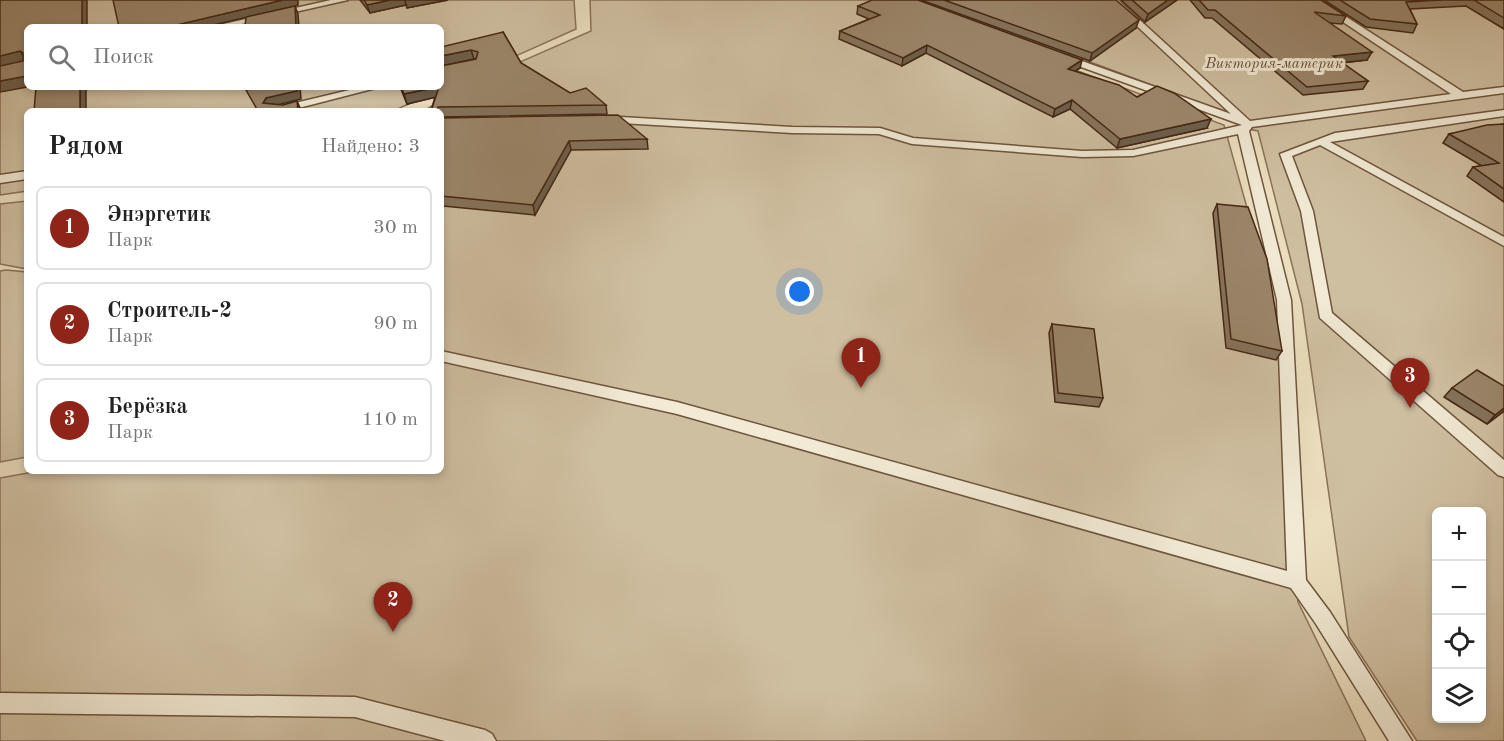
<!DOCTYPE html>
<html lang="ru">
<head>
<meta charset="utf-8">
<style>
	body { margin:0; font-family:"Old Standard TT",serif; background:#f2f2f2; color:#222 }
	.controls { position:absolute; right:18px; bottom:18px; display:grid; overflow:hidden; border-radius:9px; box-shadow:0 3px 9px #0003 }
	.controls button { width:54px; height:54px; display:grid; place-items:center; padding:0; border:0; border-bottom:2px solid #e0e0e0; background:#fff; color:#222; font:30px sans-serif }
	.you { position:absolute; left:800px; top:292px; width:21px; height:21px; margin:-15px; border:4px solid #fff; border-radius:50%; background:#1a73e8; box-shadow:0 0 0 9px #1a73e833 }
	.badge { display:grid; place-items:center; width:39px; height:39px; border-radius:50%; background:#8f2418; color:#fff; font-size:20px; font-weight:700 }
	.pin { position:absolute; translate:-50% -50px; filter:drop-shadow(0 2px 3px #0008) }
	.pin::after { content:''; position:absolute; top:32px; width:21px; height:18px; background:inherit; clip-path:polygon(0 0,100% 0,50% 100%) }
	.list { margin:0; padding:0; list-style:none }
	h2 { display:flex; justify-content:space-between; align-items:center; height:78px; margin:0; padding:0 24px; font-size:26px }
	h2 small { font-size:20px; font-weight:400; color:#767676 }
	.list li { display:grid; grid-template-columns:39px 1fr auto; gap:18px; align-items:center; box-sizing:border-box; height:84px; margin:0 12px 12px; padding:0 12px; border:2px solid #e0e0e0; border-radius:9px }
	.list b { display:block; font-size:22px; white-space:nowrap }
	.list p { margin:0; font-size:20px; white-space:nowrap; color:#767676 }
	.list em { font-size:20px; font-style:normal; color:#767676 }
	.icon { flex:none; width:33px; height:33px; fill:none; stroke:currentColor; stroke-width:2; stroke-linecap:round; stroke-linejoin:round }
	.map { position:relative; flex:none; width:1504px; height:741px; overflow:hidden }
	.search { position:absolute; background:#fff; box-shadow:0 3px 9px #0003; left:24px; top:24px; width:420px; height:66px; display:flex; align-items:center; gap:15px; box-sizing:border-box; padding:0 21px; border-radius:9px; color:#767676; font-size:22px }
	.panel { position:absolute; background:#fff; box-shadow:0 3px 9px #0003; left:24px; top:108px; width:420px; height:366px; border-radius:9px }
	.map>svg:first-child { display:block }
	.green { fill:#cfbfa1; stroke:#8a725a; stroke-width:1.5; fill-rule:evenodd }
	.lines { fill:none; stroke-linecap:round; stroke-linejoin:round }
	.lane-casing { stroke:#6e543d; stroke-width:3 }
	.lane { fill:#f2ead5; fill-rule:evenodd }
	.wall { fill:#85735c; stroke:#442612; stroke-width:1.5 }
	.shaded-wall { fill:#6c5e4b; stroke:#442612; stroke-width:1.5 }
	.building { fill:#9b866b; stroke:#442612; stroke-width:1.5 }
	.labels { text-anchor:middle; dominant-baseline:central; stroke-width:6; stroke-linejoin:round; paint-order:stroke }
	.far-park-label { font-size:15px; font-style:italic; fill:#674c36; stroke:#f2ead5 }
</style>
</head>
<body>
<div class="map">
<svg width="1504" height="741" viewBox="0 0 1504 741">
	<rect width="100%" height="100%" fill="#ebdebe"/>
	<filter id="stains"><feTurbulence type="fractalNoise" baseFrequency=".00333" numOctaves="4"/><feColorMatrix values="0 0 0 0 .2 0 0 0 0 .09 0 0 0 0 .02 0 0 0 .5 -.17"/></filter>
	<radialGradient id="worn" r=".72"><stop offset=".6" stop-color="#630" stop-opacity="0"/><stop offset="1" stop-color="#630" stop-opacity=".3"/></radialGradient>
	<g class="green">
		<path d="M0,0H574L576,29L393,111H27V191L0,195ZM27,27H441V87H27Z"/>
		<path d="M590,0H886L1224,125L1274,305L1298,602L1366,741H0V478L39,471H441V111H424L456,90L591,31Z"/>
		<path d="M924,0H1504V741H1417L1349,637L1302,304L1258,131L1242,128L1238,117ZM1436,512H1482V718H1436Z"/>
		<path d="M27,201V269L0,264V204Z"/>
		<path d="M6,270L27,272V457L0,462V271Z"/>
	</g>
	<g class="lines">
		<g class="lane-casing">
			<g id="lane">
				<path d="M331,0H348L228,27H210Z"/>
				<path d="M1109,0H1118L1250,121L1451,94L1310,0H1320L1463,92L1504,87V93L1252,127L1249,131L1291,300L1306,580L1330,612L1412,741H1389L1316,624L1291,588L677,414L441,361V351L677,402L1287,571L1277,300L1238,134L1133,156L1082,157L912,144L879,134L792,133L603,122L598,119L603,116L792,127L880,128L913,138L1082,151L1133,150L1242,125L1059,59V55H1065L1231,114Z"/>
				<path d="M362,87H380L287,111H269L270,109Z"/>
				<path d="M1504,110V116L1330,142L1504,237V246L1320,145L1292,156L1313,211L1332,313L1504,460V477L1498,475L1320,318L1301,211L1280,154L1335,133Z"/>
				<path d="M27,171V179L0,183V175Z"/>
				<path d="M0,693L355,697L485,730L492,734L496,741H445L355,717L0,713Z"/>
			</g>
		</g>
		<use href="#lane" class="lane"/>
	</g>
	<g class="wall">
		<path d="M360,0H448L407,8L406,5L370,13Z"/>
		<path d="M921,0H1116L1136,28L1090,61Z"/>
		<path d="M1121,0H1177L1145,22Z"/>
		<path d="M1190,0H1321L1346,16L1342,24L1329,23L1367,60L1342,63L1368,81L1363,89L1303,95L1212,18H1205Z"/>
		<path d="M1324,0H1504V29L1466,6L1410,9L1417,24L1413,33L1366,27Z"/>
		<path d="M858,6L1080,68L1075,71L1137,97L1207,128L1117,148L1070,109L1053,117L926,53L902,66L839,39L840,31L869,19L857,14Z"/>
		<path d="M503,32L521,63L570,93L606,105L607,114L441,117V111H431L435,97L407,104L400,87H441L475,59H474L441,66Z"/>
		<path d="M441,118L647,139L648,149L571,150L535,215L443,206L441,208Z"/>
		<path d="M1504,124V202L1467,176L1473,167L1482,166L1443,143L1449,134Z"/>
		<path d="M1217,204L1282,351L1276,360L1226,348L1213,213Z"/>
		<path d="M1052,324L1103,398L1099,407L1055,402L1049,333Z"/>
		<path d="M1504,386V411L1487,424L1444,397L1452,388Z"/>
	</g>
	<g class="shaded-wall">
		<rect x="82" y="0" width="5" height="27"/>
		<path d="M283,0H298V5L295,6L298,14L299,27H286L295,6L205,27H172V26Z"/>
		<path d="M390,0H405L406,5L370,13L367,5Z"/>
		<path d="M405,0H448L407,8Z"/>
		<path d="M1168,0H1177L1145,22L1148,14Z"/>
		<path d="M1139,20L1136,28L1090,61L1092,53Z"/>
		<path d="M927,45L926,53L902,66L903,58Z"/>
		<path d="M471,50L474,59L441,66V56Z"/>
		<path d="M20,51L27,61L0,67V56Z"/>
		<path d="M1372,52L1367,60L1329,64L1333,56Z"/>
		<path d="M1082,60L1080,68L1066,77L1068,69Z"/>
		<path d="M27,76L28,87L0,92V81Z"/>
		<rect x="80" y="87" width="6" height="24"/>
		<path d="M297,87H300L301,99L269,107L263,103L266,98Z"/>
		<path d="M439,87L441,96L407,104L404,94Z"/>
		<path d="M1072,100L1070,109L1053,117L1055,109Z"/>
		<path d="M297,101L301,110V111H298Z"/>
		<path d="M1211,119L1207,128L1117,148L1120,139Z"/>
		<path d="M569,141L571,150L535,215L533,205Z"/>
		<path d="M1504,408V411L1487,424L1495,415Z"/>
	</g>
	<g class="building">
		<path d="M0,0H82V27H27V76L0,81V66L23,61V53L20,51L0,56Z"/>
		<path d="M113,0H283L172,26V27H119Z"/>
		<path d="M364,0H390L367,5Z"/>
		<path d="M872,0H918L1082,60L1068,69L1119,85L1137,97L1157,86L1174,93L1211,119L1120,139L1072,100L1055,109L927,45L903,58L840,31L880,15L858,6Z"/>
		<path d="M944,0H1116L1139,20L1092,53Z"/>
		<path d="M1132,0H1168L1148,14Z"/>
		<path d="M1199,0H1321L1346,16L1314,12L1372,52L1333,56L1368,81L1307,87L1215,10H1208Z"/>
		<path d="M1340,0H1441L1406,2L1417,24L1370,19Z"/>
		<path d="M1474,0H1504V18Z"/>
		<path d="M295,6L296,26L286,27H245L246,17Z"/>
		<path d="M503,32L521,63L570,93L586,88L606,105L438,107L437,111H431L439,87H441V66L476,59L478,52L471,50L441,56V47Z"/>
		<path d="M36,87H80V111H34Z"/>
		<path d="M259,87H297V91L266,98L263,103L283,105L297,101L298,111H258L246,90Z"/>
		<path d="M401,87H437L404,94Z"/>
		<path d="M618,115L647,139L569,141L533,205L441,196V118Z"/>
		<path d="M1504,124V189L1473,167L1499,163L1449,134L1487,125Z"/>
		<path d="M1217,204L1248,207L1267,259L1282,351L1231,339Z"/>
		<path d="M1052,324L1094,329L1103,398L1058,393Z"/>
		<path d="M1477,370L1504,386V408L1495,415L1452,388Z"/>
	</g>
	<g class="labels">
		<g class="far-park-label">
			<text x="1274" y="64">Виктория-материк</text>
		</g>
	</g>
	<rect width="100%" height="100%" filter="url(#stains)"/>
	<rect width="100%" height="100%" fill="url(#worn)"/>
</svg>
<div class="controls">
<button>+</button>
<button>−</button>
<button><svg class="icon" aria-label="locate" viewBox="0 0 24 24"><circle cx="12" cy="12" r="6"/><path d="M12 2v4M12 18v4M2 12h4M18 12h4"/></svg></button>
<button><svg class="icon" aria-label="layers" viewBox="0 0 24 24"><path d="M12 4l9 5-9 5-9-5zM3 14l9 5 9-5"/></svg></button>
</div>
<div class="you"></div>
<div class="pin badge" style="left:861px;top:388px">1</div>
<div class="pin badge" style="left:393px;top:632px">2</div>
<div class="pin badge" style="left:1410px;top:408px">3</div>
<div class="search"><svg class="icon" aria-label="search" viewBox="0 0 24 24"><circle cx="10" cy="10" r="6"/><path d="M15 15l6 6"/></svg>Поиск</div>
<section class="panel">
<h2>Рядом<small>Найдено: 3</small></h2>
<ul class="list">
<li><span class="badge">1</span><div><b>Энэргетик</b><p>Парк</p></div><em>30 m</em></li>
<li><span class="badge">2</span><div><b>Строитель-2</b><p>Парк</p></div><em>90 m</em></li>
<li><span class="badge">3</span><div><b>Берёзка</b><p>Парк</p></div><em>110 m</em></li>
</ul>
</section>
</div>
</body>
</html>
